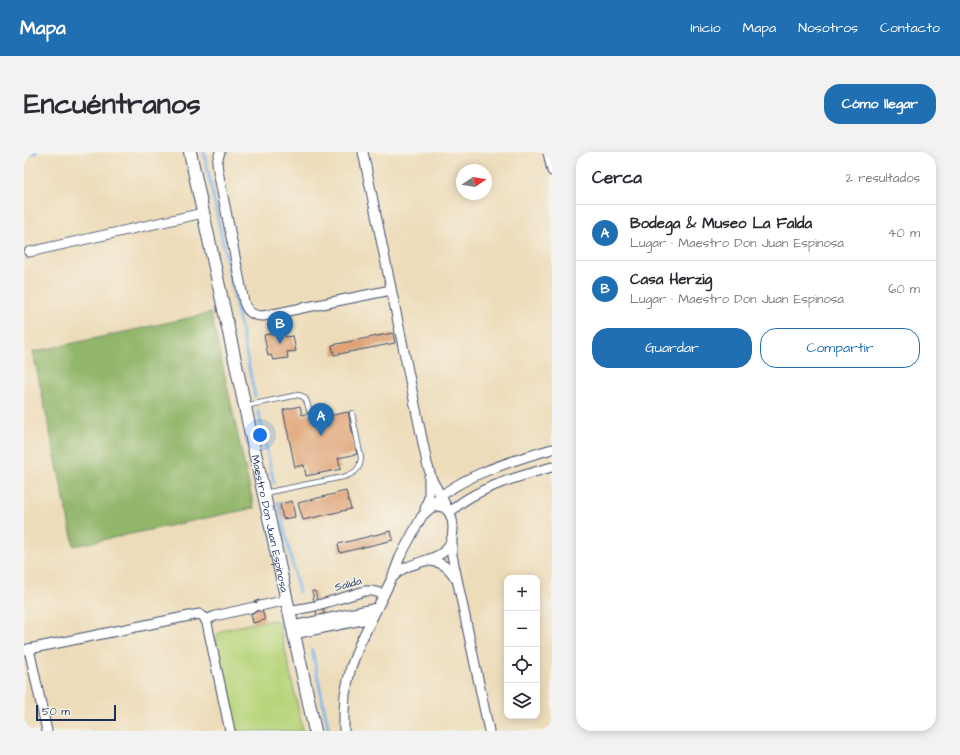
<!DOCTYPE html>
<html lang="es">
<head>
<meta charset="utf-8">
<style>
	body { margin:0; font-family:"Architects Daughter",sans-serif; background:#f2f2f3; color:#2b2b33 }
	.controls { position:absolute; right:12px; bottom:12px; display:grid; overflow:hidden; border-radius:8px; box-shadow:0 2px 10px #0003 }
	.controls button { width:36px; height:36px; display:grid; place-items:center; padding:0; border:0; border-bottom:1px solid #e1e1e2; background:#fff; color:#2b2b33; font:20px sans-serif }
	.compass { position:absolute; left:432px; top:12px; width:36px; height:36px; border-radius:50%; background:#fff; box-shadow:0 2px 10px #0003; rotate:78deg }
	.scale { position:absolute; left:12px; bottom:10px; width:80px; box-sizing:border-box; padding-left:4px; border:2px solid #1b2f5e; border-top:0; font-size:11px; line-height:14px; white-space:nowrap; color:#1b2f5e; -webkit-text-stroke:3px #f7f3e8; paint-order:stroke }
	.you { position:absolute; left:236px; top:283px; width:14px; height:14px; margin:-10px; border:3px solid #fff; border-radius:50%; background:#1a73e8; box-shadow:0 0 0 6px #1a73e833 }
	.badge { display:grid; place-items:center; width:26px; height:26px; border-radius:50%; background:#1f6fb2; color:#fff; font-size:13px; font-weight:700 }
	.pin { position:absolute; translate:-50% -33px; filter:drop-shadow(0 1px 2px #0008) }
	.pin::after { content:''; position:absolute; top:21px; width:14px; height:12px; background:inherit; clip-path:polygon(0 0,100% 0,50% 100%) }
	.list { margin:0; padding:0; list-style:none }
	h2 { display:flex; justify-content:space-between; align-items:center; height:52px; margin:0; padding:0 16px; font-size:17px }
	h2 small { font-size:13px; font-weight:400; color:#7c7c81 }
	.list li { display:grid; grid-template-columns:26px 1fr auto; gap:12px; align-items:center; box-sizing:border-box; height:56px; padding:0 16px; border-top:1px solid #e1e1e2 }
	.list b { display:block; font-size:15px; white-space:nowrap }
	.list p { margin:0; font-size:13px; white-space:nowrap; color:#7c7c81 }
	.list em { font-size:13px; font-style:normal; color:#7c7c81 }
	.actions { display:flex; gap:8px; padding:12px 16px }
	.actions a { flex:1; padding:9px 0; border:1px solid #1f6fb2; border-radius:16px; text-align:center; font-size:14px; color:#1f6fb2 }
	.actions .main { background:#1f6fb2; color:#fff }
	.icon { flex:none; width:22px; height:22px; fill:none; stroke:currentColor; stroke-width:2; stroke-linecap:round; stroke-linejoin:round }
	.map { position:relative; flex:none; width:528px; height:579px; overflow:hidden; border-radius:16px }
	header { display:flex; align-items:center; gap:24px; box-sizing:border-box; height:56px; padding:0 20px; background:#1f6fb2; color:#fff }
	header strong { font-size:19px }
	nav { display:flex; gap:22px; margin-inline-start:auto; font-size:14px }
	.intro { display:flex; align-items:center; justify-content:space-between; box-sizing:border-box; height:96px; padding:0 24px }
	h1 { margin:0; font-size:28px }
	.button { padding:10px 18px; border-radius:16px; background:#1f6fb2; color:#fff; font-size:14px; font-weight:700 }
	main { display:flex; gap:24px; padding:0 24px }
	aside { flex:1; background:#fff; border-radius:16px; box-shadow:0 2px 10px #0003 }
	.map>svg:first-child { display:block }
	.green { fill:#b8d57b; stroke:#6a826c }
	.forest { fill:#92b66b; stroke:#567264 }
	.lines { fill:none; stroke-linecap:round; stroke-linejoin:round }
	.stream { stroke:#7cb8ee; stroke-width:3 }
	.building { fill:#dfa376 }
	.lane-casing { stroke:#3a496c; stroke-width:6 }
	.street-casing { stroke:#3a496c; stroke-width:11 }
	.secondary-casing { stroke:#3a496c; stroke-width:14 }
	.lane { stroke:#fff; stroke-width:4.5 }
	.street { stroke:#fff; stroke-width:9 }
	.secondary { stroke:#fff; stroke-width:12 }
	.labels { text-anchor:middle; dominant-baseline:central; stroke-width:3; stroke-linejoin:round; paint-order:stroke }
	.street-label { font-size:11px; fill:#1b2f5e; stroke:#f7f3e8 }
</style>
</head>
<body>
<header>
<strong>Mapa</strong>
<nav><a>Inicio</a><a>Mapa</a><a>Nosotros</a><a>Contacto</a></nav>
</header>
<div class="intro"><h1>Encuéntranos</h1><a class="button">Cómo llegar</a></div>
<main>
<div class="map">
<svg width="528" height="579" viewBox="0 0 528 579">
	<rect width="100%" height="100%" fill="#f7f3e8"/>
	<filter id="ink" filterUnits="userSpaceOnUse"><feTurbulence type="fractalNoise" baseFrequency=".025" numOctaves="2"/><feDisplacementMap in="SourceGraphic" scale="8" xChannelSelector="R" yChannelSelector="G"/><feConvolveMatrix kernelMatrix="1 2 1 2 8 2 1 2 1" color-interpolation-filters="sRGB"/></filter>
	<filter id="wash" filterUnits="userSpaceOnUse"><feTurbulence type="fractalNoise" baseFrequency=".012" numOctaves="4" result="noise"/><feDisplacementMap in="SourceGraphic" scale="16" xChannelSelector="R" yChannelSelector="G"/><feGaussianBlur stdDeviation="0.9" result="paint"/><feColorMatrix in="noise" values="0 0 0 0 0 0 0 0 0 0 0 0 0 0 0 0 0 1.4 0 .05"/><feComposite in="paint" operator="in"/></filter>
	<g filter="url(#wash)">
		<rect width="100%" height="100%" fill="#eddcb9"/>
		<path class="green" d="M251,468L255,471L279,579H211L192,491C191,484 195,479 202,477L239,469L240,470Z"/>
		<path class="forest" d="M187,161L230,356L50,394L9,200Z"/>
		<g class="lines">
			<g class="stream">
				<path d="M180,0L231,244"/>
				<path d="M0,3L12,0"/>
				<path d="M234,258L250,331"/>
				<path d="M254,350L275,440"/>
				<path d="M288,498L305,579"/>
			</g>
		</g>
		<g id="blocks">
			<g class="building">
				<path d="M260,180L261,185L269,184L272,199L263,200L264,206L249,208L247,203L244,204L240,183Z"/>
				<path d="M369,181L371,191L310,203L308,193Z"/>
				<path d="M276,254L278,263L298,259L299,265L324,260L333,302L314,306L317,317L282,324L280,313L271,315L259,258Z"/>
				<path d="M322,339L327,357L279,368L274,351Z"/>
				<path d="M268,349L271,365L259,367L256,352Z"/>
				<path d="M367,379L369,388L316,401L314,392Z"/>
				<path d="M288,439H291L295,457L299,456L300,462L293,464Z"/>
				<path d="M235,448L241,468L229,471L227,462L231,461L229,450Z"/>
			</g>
		</g>
	</g>
	<g filter="url(#ink)">
		<use href="#blocks" fill-opacity="0" stroke="#3a496c" stroke-width="1"/>
		<g class="lines">
			<g class="lane-casing">
				<g id="lane">
					<path d="M221,254L274,243C283,244 283,251 285,258"/>
					<path d="M240,341L319,325C330,322 336,318 337,306L328,261"/>
				</g>
			</g>
			<g class="street-casing">
				<g id="street">
					<path d="M196,0L193,10L194,19L220,150C223,160 229,164 239,164L367,138"/>
					<path d="M339,0L403,311L408,328L426,361C445,338 499,323 528,315"/>
					<path d="M524,0L528,19"/>
					<path d="M5,100L179,61"/>
					<path d="M401,357L405,345V325"/>
					<path d="M404,357C428,326 490,308 528,297"/>
					<path d="M428,388V403L465,579"/>
					<path d="M403,409C417,409 425,415 431,426"/>
					<path d="M294,453L341,439H348L360,442"/>
					<path d="M236,454L263,448"/>
					<path d="M265,459L291,454"/>
					<path d="M182,468L191,464L230,455"/>
					<path d="M269,474L353,456"/>
					<path d="M270,482L348,466"/>
					<path d="M5,497L23,579"/>
					<path d="M0,498L175,462L180,465L183,471L206,579"/>
					<path d="M320,579V561L321,542L327,515L336,491L368,426L376,405L398,364L407,356L415,354L421,356C427,361 429,369 429,376C429,407 403,406 383,415C377,417 372,422 368,426"/>
				</g>
			</g>
			<g class="secondary-casing">
				<g id="secondary">
					<path id="s1" d="M166,0L291,579"/>
				</g>
			</g>
			<use href="#lane" class="lane"/>
			<use href="#street" class="street"/>
			<use href="#secondary" class="secondary"/>
		</g>
	</g>
	<g class="labels">
		<g class="street-label">
			<text stroke="none"><textPath href="#s1" startOffset="380">Maestro Don Juan Espinosa</textPath></text>
			<text transform="translate(324 432) rotate(-16)">Salida</text>
		</g>
	</g>
</svg>
<div class="controls">
<button>+</button>
<button>−</button>
<button><svg class="icon" aria-label="locate" viewBox="0 0 24 24"><circle cx="12" cy="12" r="6"/><path d="M12 2v4M12 18v4M2 12h4M18 12h4"/></svg></button>
<button><svg class="icon" aria-label="layers" viewBox="0 0 24 24"><path d="M12 4l9 5-9 5-9-5zM3 14l9 5 9-5"/></svg></button>
</div>
<svg class="compass" viewBox="-18 -18 36 36"><path d="M0-13l5 13h-10z" fill="#e53935"/><path d="M0 13l5-13h-10z" fill="#7c7c81"/></svg>
<div class="scale">50 m</div>
<div class="you"></div>
<div class="pin badge" style="left:297px;top:284px">A</div>
<div class="pin badge" style="left:256px;top:192px">B</div>
</div>
<aside>
<h2>Cerca<small>2 resultados</small></h2>
<ul class="list">
<li><span class="badge">A</span><div><b>Bodega &amp; Museo La Falda</b><p>Lugar · Maestro Don Juan Espinosa</p></div><em>40 m</em></li>
<li><span class="badge">B</span><div><b>Casa Herzig</b><p>Lugar · Maestro Don Juan Espinosa</p></div><em>60 m</em></li>
</ul>
<div class="actions"><a class="main">Guardar</a><a>Compartir</a></div>
</aside>
</main>
</body>
</html>
